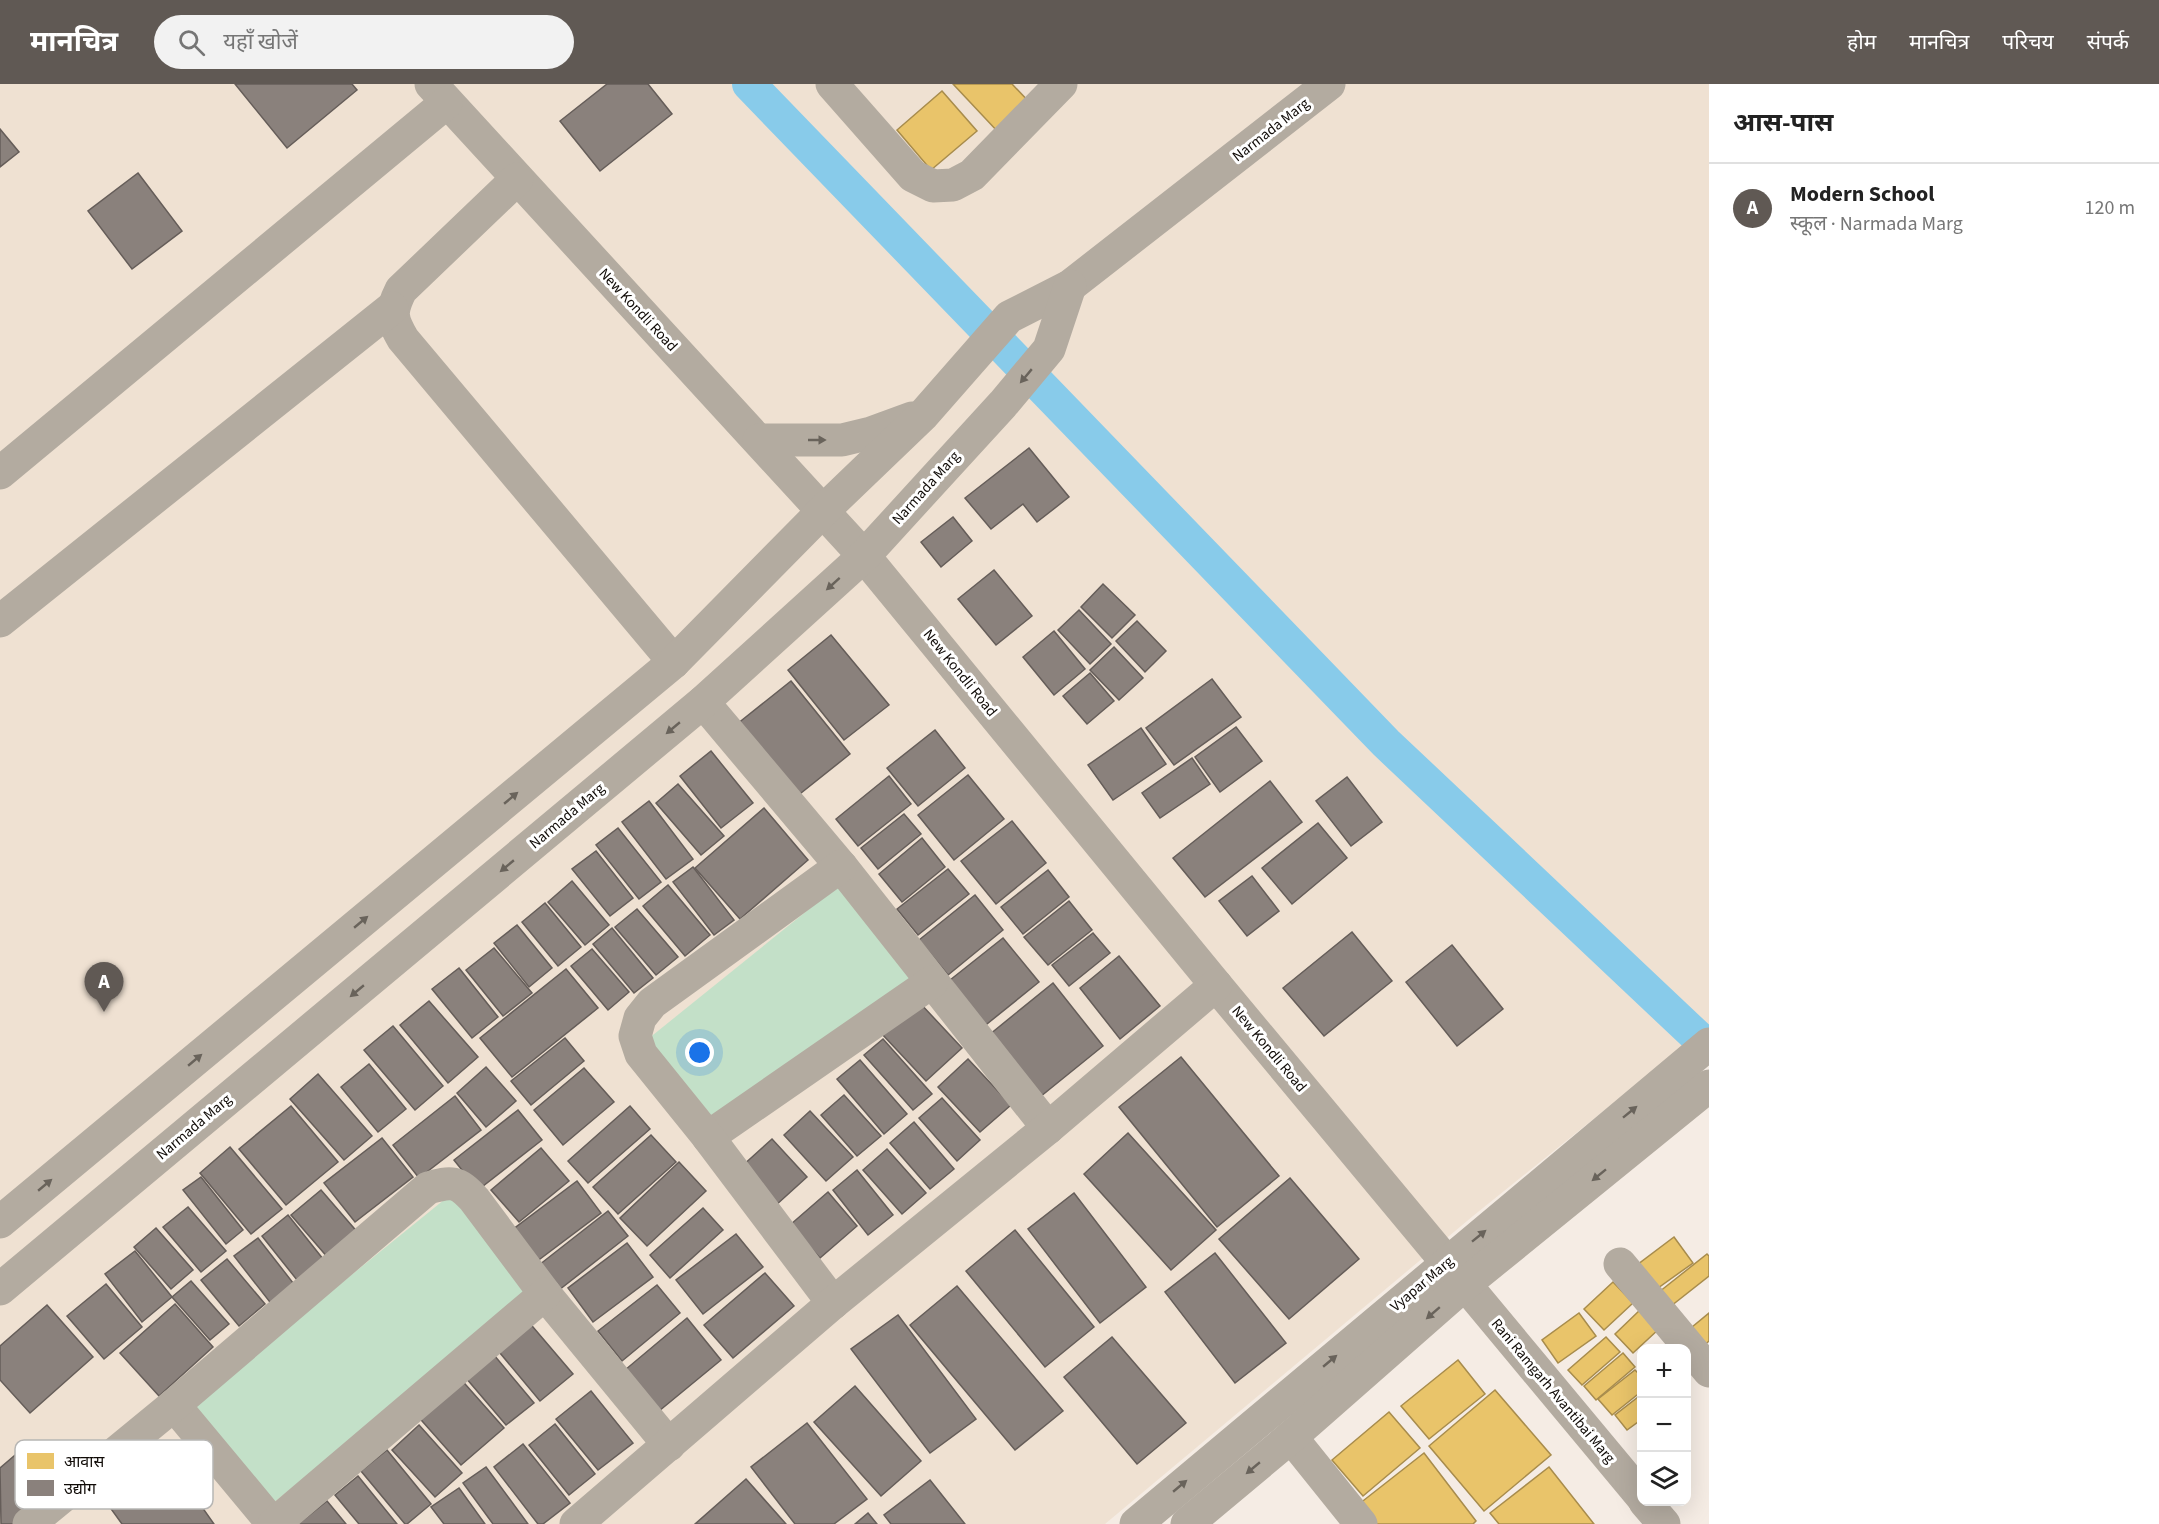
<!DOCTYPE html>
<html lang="hi">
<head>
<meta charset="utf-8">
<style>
	body { margin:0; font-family:"Source Sans 3","Noto Sans Devanagari",sans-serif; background:#f2f2f2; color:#222 }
	.controls { position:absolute; right:18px; bottom:18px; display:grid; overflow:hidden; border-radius:12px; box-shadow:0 6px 24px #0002 }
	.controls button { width:54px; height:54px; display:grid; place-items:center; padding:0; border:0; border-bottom:2px solid #e0e0e0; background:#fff; color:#222; font:30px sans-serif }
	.you { position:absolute; left:700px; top:969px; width:21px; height:21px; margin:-15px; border:4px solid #fff; border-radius:50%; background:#1a73e8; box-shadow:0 0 0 9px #1a73e833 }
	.badge { display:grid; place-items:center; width:39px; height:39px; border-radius:50%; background:#605954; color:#fff; font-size:20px; font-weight:700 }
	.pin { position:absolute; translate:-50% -50px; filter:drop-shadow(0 2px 3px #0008) }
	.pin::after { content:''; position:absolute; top:32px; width:21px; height:18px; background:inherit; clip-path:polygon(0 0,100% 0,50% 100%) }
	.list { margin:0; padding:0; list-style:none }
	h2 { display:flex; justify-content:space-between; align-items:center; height:78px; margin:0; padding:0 24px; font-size:26px }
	h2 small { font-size:20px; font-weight:400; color:#767676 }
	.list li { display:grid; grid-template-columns:39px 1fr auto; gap:18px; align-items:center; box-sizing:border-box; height:90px; padding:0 24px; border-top:2px solid #e0e0e0 }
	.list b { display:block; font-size:22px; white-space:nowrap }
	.list p { margin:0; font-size:20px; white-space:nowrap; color:#767676 }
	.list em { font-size:20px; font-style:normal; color:#767676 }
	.icon { flex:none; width:33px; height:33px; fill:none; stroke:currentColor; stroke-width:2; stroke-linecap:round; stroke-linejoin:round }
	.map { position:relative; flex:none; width:1709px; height:1440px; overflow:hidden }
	header { display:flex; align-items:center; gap:36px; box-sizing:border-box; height:84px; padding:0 30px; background:#605954; color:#fff }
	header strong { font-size:28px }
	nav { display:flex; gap:33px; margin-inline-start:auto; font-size:21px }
	.search { width:420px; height:54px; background:#f2f2f2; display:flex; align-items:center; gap:15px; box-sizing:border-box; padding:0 21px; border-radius:33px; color:#767676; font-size:22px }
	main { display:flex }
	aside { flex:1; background:#fff }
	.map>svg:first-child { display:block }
	.built { fill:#efe1d2 }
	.green { fill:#c3e0c8 }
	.homes { fill:#e9c46a; stroke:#a88c4c; stroke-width:1.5 }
	.industry { fill:#8a817c; stroke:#655d59; stroke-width:1.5 }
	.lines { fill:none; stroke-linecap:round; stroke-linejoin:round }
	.canal { stroke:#88cbea; stroke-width:34 }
	.minor { stroke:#b3aba0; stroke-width:33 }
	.oneway { fill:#69635b }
	.labels { text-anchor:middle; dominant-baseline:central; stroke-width:6; stroke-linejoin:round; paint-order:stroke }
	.street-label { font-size:15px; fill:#0f0a06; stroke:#fff }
	.key { fill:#fff; stroke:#b7b6b4; stroke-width:1.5 }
	.key-label { font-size:16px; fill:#0f0a06 }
</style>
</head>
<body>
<header>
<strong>मानचित्र</strong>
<div class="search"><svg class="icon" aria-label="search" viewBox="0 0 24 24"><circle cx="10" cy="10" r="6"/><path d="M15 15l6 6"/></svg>यहाँ खोजें</div>
<nav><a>होम</a><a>मानचित्र</a><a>परिचय</a><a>संपर्क</a></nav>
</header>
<main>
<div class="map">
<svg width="1709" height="1440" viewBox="0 0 1709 1440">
	<rect width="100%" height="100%" fill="#f5ece4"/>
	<path class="built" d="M0,0H1709V942L1473,1132L1105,1440H0Z"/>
	<g class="green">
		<path d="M839,801L915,895L725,1048L648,955Z"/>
		<path d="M450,1111L531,1210L272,1420L191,1321Z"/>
	</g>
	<g class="homes">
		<path d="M953,0H1012L1032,21L999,49Z"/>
		<path d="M942,7L977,47L931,86L897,46Z"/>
		<path d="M1674,1153L1693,1179L1651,1209L1633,1184Z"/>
		<path d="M1707,1170L1709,1172V1192L1671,1222L1659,1208Z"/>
		<path d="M1613,1198L1633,1219L1604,1246L1584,1225Z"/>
		<path d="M1641,1225L1660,1244L1633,1269L1615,1250Z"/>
		<path d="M1579,1229L1596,1252L1558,1279L1542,1256Z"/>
		<path d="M1709,1229V1257L1701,1264L1686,1248Z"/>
		<path d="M1606,1253L1620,1268L1582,1301L1568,1286Z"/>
		<path d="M1623,1269L1635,1283L1596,1316L1584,1302Z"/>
		<path d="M1458,1276L1485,1310L1429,1355L1401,1322Z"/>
		<path d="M1635,1286L1642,1293V1307L1612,1331L1598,1315Z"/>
		<path d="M1495,1306L1551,1371L1484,1427L1429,1362Z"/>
		<path d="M1642,1310V1335L1627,1346L1615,1331Z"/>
		<path d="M1389,1328L1420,1364L1363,1412L1332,1376Z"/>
		<path d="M1424,1369L1476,1437L1473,1440H1375L1359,1420Z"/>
		<path d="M1549,1383L1594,1440H1499L1490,1429Z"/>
	</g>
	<g class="industry">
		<path d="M235,0H352L357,6L287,64Z"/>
		<path d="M607,0H648L672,30L600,87L560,37Z"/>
		<path d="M0,45L19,68L0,83Z"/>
		<path d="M138,89L182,147L132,185L88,127Z"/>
		<path d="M1029,364L1069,413L1037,438L1023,420L991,445L965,414Z"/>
		<path d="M953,433L972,457L941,483L921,458Z"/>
		<path d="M994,486L1032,532L996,561L958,515Z"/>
		<path d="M1103,500L1135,531L1112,554L1081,523Z"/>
		<path d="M1079,526L1111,560L1090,580L1058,546Z"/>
		<path d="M1137,537L1166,567L1145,588L1116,557Z"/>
		<path d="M1054,547L1085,585L1054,611L1023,573Z"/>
		<path d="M831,551L889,621L844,656L788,586Z"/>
		<path d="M1114,563L1143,594L1119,616L1090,586Z"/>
		<path d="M1090,589L1114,617L1087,640L1063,612Z"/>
		<path d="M1212,595L1241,633L1174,681L1146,644Z"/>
		<path d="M791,597L850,670L796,713L737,640Z"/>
		<path d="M1236,643L1262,677L1220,708L1195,673Z"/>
		<path d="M1141,644L1166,680L1113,716L1088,681Z"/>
		<path d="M935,646L965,684L918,722L887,684Z"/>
		<path d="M711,667L753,719L721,744L680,692Z"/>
		<path d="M1192,674L1210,700L1160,734L1142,709Z"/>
		<path d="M968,691L1004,735L954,776L918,731Z"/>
		<path d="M889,692L911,720L858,762L836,735Z"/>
		<path d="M1347,693L1382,738L1351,762L1316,717Z"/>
		<path d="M1270,697L1302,738L1205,813L1173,774Z"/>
		<path d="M678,700L724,752L701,771L656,719Z"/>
		<path d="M649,717L693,775L666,795L622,738Z"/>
		<path d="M764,724L808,776L740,835L695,784Z"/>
		<path d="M904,730L921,750L878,785L861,764Z"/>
		<path d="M1012,737L1046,779L996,820L961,777Z"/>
		<path d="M1318,739L1347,774L1292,820L1262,784Z"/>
		<path d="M618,744L661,798L639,815L596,761Z"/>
		<path d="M922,754L945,783L902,818L879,790Z"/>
		<path d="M596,767L633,814L610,832L572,785Z"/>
		<path d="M693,783L734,836L714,851L673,798Z"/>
		<path d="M948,785L969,810L918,851L897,825Z"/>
		<path d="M1048,786L1069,813L1023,850L1001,823Z"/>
		<path d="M1252,792L1279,827L1247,852L1219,817Z"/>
		<path d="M572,797L609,841L585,861L548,818Z"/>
		<path d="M668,801L710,851L685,872L643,822Z"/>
		<path d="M975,811L1003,846L948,891L919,856Z"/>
		<path d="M1069,817L1092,846L1048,881L1024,853Z"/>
		<path d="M545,819L581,863L558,882L522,838Z"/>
		<path d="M637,825L678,873L656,891L615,843Z"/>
		<path d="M517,841L552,884L529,903L494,859Z"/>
		<path d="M612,844L653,894L634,909L593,860Z"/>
		<path d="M1352,848L1392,897L1324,952L1283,904Z"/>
		<path d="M1093,849L1110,869L1069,902L1052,881Z"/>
		<path d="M1003,854L1039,898L982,944L945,900Z"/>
		<path d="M1452,861L1503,925L1457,962L1406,898Z"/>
		<path d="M494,864L532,909L503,932L466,886Z"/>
		<path d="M592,865L629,908L608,926L571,882Z"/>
		<path d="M1119,872L1160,922L1120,955L1080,904Z"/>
		<path d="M459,884L498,933L472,954L432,905Z"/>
		<path d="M566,885L598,924L512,993L480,954Z"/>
		<path d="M1053,899L1103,962L1035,1017L984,955Z"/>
		<path d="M429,917L478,973L448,999L400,941Z"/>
		<path d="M918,917L962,964L926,997L882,950Z"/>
		<path d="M393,942L443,1002L415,1026L364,966Z"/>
		<path d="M565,954L584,977L531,1021L511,997Z"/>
		<path d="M883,955L932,1010L913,1026L864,971Z"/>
		<path d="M1181,973L1279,1092L1217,1143L1119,1023Z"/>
		<path d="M968,975L1011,1021L980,1048L938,1003Z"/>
		<path d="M860,976L907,1030L884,1050L837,995Z"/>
		<path d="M369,980L406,1025L378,1048L341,1003Z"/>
		<path d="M486,983L516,1017L486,1043L457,1009Z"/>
		<path d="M584,984L614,1018L563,1061L534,1026Z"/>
		<path d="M318,990L372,1052L344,1076L290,1015Z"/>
		<path d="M844,1011L881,1052L857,1072L821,1031Z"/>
		<path d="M455,1012L481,1046L419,1094L393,1061Z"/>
		<path d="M942,1014L980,1056L957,1077L919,1034Z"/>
		<path d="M291,1022L338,1078L286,1121L239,1065Z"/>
		<path d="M630,1022L650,1045L588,1099L568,1077Z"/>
		<path d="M518,1026L542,1056L478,1106L454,1076Z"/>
		<path d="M810,1027L853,1073L826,1097L784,1051Z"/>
		<path d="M914,1038L954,1085L930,1105L890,1059Z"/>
		<path d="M1128,1049L1216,1146L1171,1186L1084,1090Z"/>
		<path d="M651,1051L676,1078L618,1130L593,1103Z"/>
		<path d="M382,1054L413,1093L355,1138L324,1099Z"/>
		<path d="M772,1055L807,1093L775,1122L741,1083Z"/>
		<path d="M230,1063L282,1125L251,1150L200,1089Z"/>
		<path d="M541,1064L569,1097L519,1138L491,1106Z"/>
		<path d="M887,1065L926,1109L902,1130L863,1086Z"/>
		<path d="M679,1078L706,1107L647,1162L620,1134Z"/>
		<path d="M857,1086L893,1131L868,1151L833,1106Z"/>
		<path d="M201,1093L243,1146L226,1160L183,1106Z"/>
		<path d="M1290,1094L1359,1175L1289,1235L1219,1155Z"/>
		<path d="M577,1097L601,1129L536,1178L512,1146Z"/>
		<path d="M321,1106L359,1150L329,1175L291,1131Z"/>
		<path d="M828,1108L857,1142L820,1174L790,1141Z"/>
		<path d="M1074,1109L1146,1203L1100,1239L1028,1145Z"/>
		<path d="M188,1123L226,1167L201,1188L163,1143Z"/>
		<path d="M703,1124L723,1146L670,1194L650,1171Z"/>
		<path d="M608,1127L628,1152L559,1206L539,1181Z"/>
		<path d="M288,1131L327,1180L301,1201L262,1152Z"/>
		<path d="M156,1144L193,1186L171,1205L134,1163Z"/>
		<path d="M1015,1146L1094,1243L1045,1283L966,1187Z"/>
		<path d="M736,1150L763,1183L703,1230L676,1196Z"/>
		<path d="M258,1154L297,1204L273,1222L234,1172Z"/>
		<path d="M627,1159L653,1193L593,1238L568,1204Z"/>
		<path d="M135,1167L172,1213L142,1238L105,1190Z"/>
		<path d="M1215,1169L1286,1259L1235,1299L1165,1208Z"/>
		<path d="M227,1175L265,1220L239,1242L201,1196Z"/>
		<path d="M765,1189L794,1222L733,1274L704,1241Z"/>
		<path d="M191,1197L229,1240L210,1256L172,1213Z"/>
		<path d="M106,1200L142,1243L104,1275L67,1232Z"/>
		<path d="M657,1201L680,1229L622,1277L598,1247Z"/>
		<path d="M957,1202L1063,1327L1015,1366L910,1241Z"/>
		<path d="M175,1220L213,1263L159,1312L120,1269Z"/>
		<path d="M47,1221L93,1273L30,1329L0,1296V1262Z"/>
		<path d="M898,1231L976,1335L930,1369L851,1265Z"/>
		<path d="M687,1234L721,1276L659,1327L625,1286Z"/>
		<path d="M527,1236L573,1290L540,1317L495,1263Z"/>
		<path d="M1112,1253L1186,1339L1137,1380L1064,1293Z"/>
		<path d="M494,1271L534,1319L506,1341L466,1294Z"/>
		<path d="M458,1292L504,1344L461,1381L415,1329Z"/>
		<path d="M855,1302L921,1377L881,1412L814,1338Z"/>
		<path d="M591,1307L633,1359L598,1386L556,1335Z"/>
		<path d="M807,1339L867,1415L834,1440H795L751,1383Z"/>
		<path d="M555,1340L595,1390L569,1411L529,1361Z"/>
		<path d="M419,1341L462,1389L435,1413L392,1366Z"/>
		<path d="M28,1360L65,1403L22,1440H1L0,1384Z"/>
		<path d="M523,1360L570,1419L543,1440H538L494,1383Z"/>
		<path d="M387,1366L431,1420L407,1440H405L361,1387Z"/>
		<path d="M163,1368L214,1440H122L101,1411Z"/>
		<path d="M486,1383L528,1440H493L463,1399Z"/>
		<path d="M358,1392L397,1440H359L335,1411Z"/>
		<path d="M746,1395L786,1440H695Z"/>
		<path d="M930,1396L965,1440H891L884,1431Z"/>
		<path d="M459,1404L485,1440H444L431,1423Z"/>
		<path d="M327,1417L346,1440H298Z"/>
		<path d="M868,1429L877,1440H855Z"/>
	</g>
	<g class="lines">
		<path class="canal" d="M749,0L1386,659L1709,964"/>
		<g class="minor">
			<path d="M431,0L864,472L1216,901L1642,1413"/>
			<path d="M832,0L913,92L933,102L953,101L972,91L1061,0"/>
			<path d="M517,95L401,206C390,228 391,234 403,255L674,578"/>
			<path d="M759,356H842L871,349L912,334"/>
			<path d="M0,389L446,19"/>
			<path d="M0,537L392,224"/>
			<path d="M703,618L841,782L1048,1044"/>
			<path d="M708,1053L932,898"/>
			<path d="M0,1138L674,578L823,427L924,330L1009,233L1070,202L1329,0"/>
			<path d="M1620,1180L1709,1287"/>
			<path d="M0,1205L703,618L864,472L1003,320L1049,265L1070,202"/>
			<path d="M833,1219L708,1053L641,970L635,952L640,934L652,919L841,782"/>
			<path d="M174,1321L273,1440"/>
			<path d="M1291,1353L1361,1440"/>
			<path d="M1645,1418L1664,1440"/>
			<path d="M29,1440L174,1321L428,1104C452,1097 457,1097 474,1115L545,1210L669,1361"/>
			<path d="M274,1440L545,1210"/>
			<path d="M576,1440L833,1219L1048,1044L1216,901"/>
			<path d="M1136,1440L1709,960"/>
			<path d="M1187,1440L1291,1353L1464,1201L1709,1002"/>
		</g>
	</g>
	<defs><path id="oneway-solid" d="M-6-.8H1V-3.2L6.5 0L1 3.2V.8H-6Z" transform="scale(1.5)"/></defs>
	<g class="oneway">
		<use href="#oneway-solid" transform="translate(1026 292) rotate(130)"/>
		<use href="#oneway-solid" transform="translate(817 356)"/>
		<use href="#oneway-solid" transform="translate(833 500) rotate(138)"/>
		<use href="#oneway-solid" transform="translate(673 644) rotate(140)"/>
		<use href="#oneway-solid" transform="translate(511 714) rotate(-40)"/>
		<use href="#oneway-solid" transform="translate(507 782) rotate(140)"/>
		<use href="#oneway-solid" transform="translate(361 838) rotate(-40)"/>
		<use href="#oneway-solid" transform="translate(357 907) rotate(140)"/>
		<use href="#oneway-solid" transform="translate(195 976) rotate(-40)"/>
		<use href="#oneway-solid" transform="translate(1630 1028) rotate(-39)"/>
		<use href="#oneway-solid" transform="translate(1599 1091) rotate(141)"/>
		<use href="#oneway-solid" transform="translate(45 1101) rotate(-40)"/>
		<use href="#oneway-solid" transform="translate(1479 1152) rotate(-39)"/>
		<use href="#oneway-solid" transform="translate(1433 1229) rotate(139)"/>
		<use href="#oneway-solid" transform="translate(1330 1277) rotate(-40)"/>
		<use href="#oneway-solid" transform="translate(1253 1384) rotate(140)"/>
		<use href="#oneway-solid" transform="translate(1180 1402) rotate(-40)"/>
	</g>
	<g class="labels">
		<g class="street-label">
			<text transform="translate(1271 46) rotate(-38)">Narmada Marg</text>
			<text transform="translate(638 226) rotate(47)">New Kondli Road</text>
			<text transform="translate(926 404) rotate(-48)">Narmada Marg</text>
			<text transform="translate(960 589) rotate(51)">New Kondli Road</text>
			<text transform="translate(567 732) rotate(-40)">Narmada Marg</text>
			<text transform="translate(1269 965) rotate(50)">New Kondli Road</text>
			<text transform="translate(194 1043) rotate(-40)">Narmada Marg</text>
			<text transform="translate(1422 1200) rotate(-40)">Vyapar Marg</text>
			<text transform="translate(1553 1307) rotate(50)">Rani Ramgarh Avantibai Marg</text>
		</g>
	</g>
	<rect x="15" y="1356" width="198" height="69" rx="9" class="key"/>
	<rect x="27" y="1369" width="27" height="16" fill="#e9c46a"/>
	<rect x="27" y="1396" width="27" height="16" fill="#8a817c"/>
	<g class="key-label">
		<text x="64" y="1383">आवास</text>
		<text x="64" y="1410">उद्योग</text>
	</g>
</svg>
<div class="controls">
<button>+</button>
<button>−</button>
<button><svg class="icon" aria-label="layers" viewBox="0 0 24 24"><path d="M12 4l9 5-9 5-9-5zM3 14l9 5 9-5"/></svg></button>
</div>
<div class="you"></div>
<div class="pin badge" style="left:104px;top:928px">A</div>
</div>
<aside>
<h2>आस-पास<small></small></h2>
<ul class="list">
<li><span class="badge">A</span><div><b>Modern School</b><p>स्कूल · Narmada Marg</p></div><em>120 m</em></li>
</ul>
</aside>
</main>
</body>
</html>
